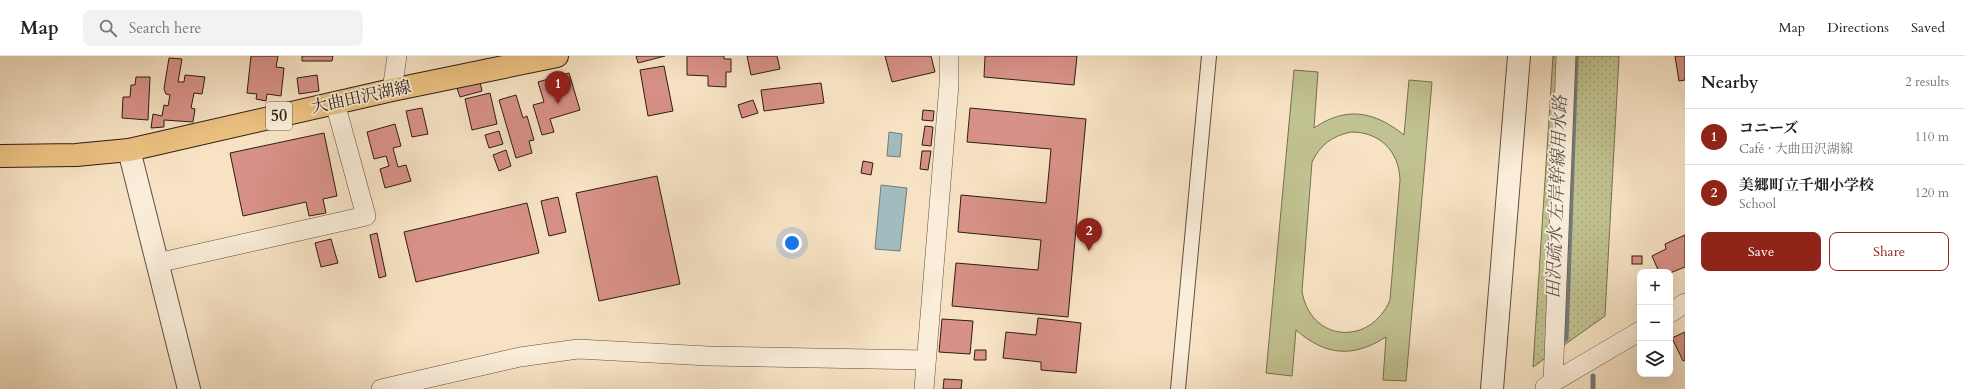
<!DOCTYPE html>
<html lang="en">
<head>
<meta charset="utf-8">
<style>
	body { margin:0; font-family:Cardo,"Noto Serif JP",serif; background:#f2f2f2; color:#222 }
	.controls { position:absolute; right:12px; bottom:12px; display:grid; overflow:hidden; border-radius:8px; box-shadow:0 4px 16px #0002 }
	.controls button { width:36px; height:36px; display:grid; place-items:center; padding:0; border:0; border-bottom:1px solid #e0e0e0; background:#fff; color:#222; font:20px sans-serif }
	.you { position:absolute; left:792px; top:187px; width:14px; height:14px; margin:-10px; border:3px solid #fff; border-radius:50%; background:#1a73e8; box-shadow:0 0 0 6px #1a73e833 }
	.badge { display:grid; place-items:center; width:26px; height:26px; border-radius:50%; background:#8f2418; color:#fff; font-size:13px; font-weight:700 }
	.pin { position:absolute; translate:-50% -33px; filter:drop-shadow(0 1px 2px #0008) }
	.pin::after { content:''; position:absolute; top:21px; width:14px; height:12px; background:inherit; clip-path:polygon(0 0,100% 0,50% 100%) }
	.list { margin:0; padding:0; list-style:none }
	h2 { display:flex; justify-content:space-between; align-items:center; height:52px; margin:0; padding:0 16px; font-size:17px }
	h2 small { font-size:13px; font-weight:400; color:#767676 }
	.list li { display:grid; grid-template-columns:26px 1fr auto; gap:12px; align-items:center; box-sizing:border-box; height:56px; padding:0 16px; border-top:1px solid #e0e0e0 }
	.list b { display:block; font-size:15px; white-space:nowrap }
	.list p { margin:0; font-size:13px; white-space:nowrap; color:#767676 }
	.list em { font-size:13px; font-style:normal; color:#767676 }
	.actions { display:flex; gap:8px; padding:12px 16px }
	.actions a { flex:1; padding:9px 0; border:1px solid #8f2418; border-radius:8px; text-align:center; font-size:14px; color:#8f2418 }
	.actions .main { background:#8f2418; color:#fff }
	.icon { flex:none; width:22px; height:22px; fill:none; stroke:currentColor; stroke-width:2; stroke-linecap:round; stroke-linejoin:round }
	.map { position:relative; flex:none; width:1685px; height:333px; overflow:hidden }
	header { display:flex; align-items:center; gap:24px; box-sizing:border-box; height:56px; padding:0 20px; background:#fff; border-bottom:1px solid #e0e0e0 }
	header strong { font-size:19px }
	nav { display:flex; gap:22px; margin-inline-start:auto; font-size:14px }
	.search { width:280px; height:36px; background:#f2f2f2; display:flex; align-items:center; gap:10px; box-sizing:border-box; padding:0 14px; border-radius:8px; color:#767676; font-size:15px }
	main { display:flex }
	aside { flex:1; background:#fff }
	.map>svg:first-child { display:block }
	.grass { fill:#c1c291; stroke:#776f52; fill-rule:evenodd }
	.park { fill:url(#park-dots); stroke:#776f52 }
	.water { fill:#a1bbbe; stroke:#737b7a }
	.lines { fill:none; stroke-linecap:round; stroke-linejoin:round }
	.stream { stroke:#737b7a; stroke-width:5 }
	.building { fill:#d89188; stroke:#2d1c14 }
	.pedestrian-casing { stroke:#604e40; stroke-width:16 }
	.minor-casing { stroke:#604e40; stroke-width:20 }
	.tertiary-casing { stroke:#604e40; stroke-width:24 }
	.primary-casing { stroke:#2d1c14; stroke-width:24 }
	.pedestrian { stroke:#faedd9; stroke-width:14 }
	.minor { stroke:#faedd9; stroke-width:19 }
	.tertiary { stroke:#faedd9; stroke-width:22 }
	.primary { stroke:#ecc282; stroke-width:22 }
	.labels { text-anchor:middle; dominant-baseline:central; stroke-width:3.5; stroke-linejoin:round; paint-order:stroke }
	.shield { fill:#faedd9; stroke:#6a5b4f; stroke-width:1 }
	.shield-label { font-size:16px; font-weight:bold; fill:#2d1c14 }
	.street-label { font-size:17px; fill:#2d1c14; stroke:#faedd9 }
	.water-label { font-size:18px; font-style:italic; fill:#565450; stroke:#faedd9 }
</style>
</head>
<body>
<header>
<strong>Map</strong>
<div class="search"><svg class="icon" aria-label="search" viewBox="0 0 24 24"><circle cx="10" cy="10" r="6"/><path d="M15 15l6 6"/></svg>Search here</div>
<nav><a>Map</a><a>Directions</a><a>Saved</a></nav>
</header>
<main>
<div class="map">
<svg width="1685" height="333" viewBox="0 0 1685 333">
	<defs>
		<pattern id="park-dots" width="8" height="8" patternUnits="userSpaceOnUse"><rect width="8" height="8" fill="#c1c291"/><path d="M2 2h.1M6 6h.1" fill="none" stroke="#a6a67c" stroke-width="1.8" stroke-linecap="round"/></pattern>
	</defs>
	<rect width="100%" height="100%" fill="#f7e3c4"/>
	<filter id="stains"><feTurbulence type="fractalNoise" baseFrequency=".005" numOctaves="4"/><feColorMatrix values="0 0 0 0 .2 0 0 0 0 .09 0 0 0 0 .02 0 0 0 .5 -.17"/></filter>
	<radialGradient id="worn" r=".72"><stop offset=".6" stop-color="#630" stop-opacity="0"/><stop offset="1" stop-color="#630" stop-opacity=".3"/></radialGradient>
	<path class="grass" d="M1294,14L1318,16L1314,72C1346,50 1374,55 1404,79L1409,24L1432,26L1406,325L1383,324L1386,281C1353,302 1326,300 1296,274L1292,320L1266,317ZM1351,76C1380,76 1399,95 1400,124L1390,244C1370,291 1310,286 1302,235L1312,106C1320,89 1332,80 1351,76Z"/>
	<path class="park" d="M1553,0H1619L1605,260L1533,311Z"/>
	<g class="water">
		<path d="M889,76L902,78L900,101L887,100Z"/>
		<path d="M881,129L907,132L900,195L875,193Z"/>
	</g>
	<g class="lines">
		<g class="stream">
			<path d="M1566,283L1576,0"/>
			<path d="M1593,320V333"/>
		</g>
	</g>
	<g class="building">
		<path d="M251,0H278L276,11L284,12L281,40L267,38L266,45L256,43L257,38L247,37Z"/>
		<path d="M302,0H333L332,5H302Z"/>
		<path d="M636,0H665L638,7Z"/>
		<path d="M687,0H724V3H731V16H726V31L708,30V20L687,19Z"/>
		<path d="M747,0H777L780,13L751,19Z"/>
		<path d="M885,0H931L935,16L892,26Z"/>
		<path d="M985,0H1077L1074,29L984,21Z"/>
		<path d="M1675,0H1685V24L1679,25Z"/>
		<path d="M169,2L182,3L178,26H184L185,19L205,21L202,38L194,37L191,52L195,53L193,66L164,64V71L151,72L153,58L162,60L164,49L168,50L170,39L166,38L164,33Z"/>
		<path d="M664,10L673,55L648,60L640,14Z"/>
		<path d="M569,17L580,54L550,63L554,76L542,79L533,49L544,46L538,26Z"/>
		<path d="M317,19L319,35L299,38L297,22Z"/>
		<path d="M136,21H150L148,64L122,62L123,41H130L131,29H135Z"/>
		<path d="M480,26L482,35L460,41L457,32Z"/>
		<path d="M821,27L824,47L764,55L761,34Z"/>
		<path d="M490,37L497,68L472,74L465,43Z"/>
		<path d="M516,39L523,62L527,60L534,84L529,85L532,97L516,102L499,44Z"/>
		<path d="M753,44L758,57L742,62L738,49Z"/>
		<path d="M422,52L428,78L412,81L406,55Z"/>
		<path d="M970,52L1086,63L1068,261L952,250L956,207L1038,214L1041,184L958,176L961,139L1046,147L1051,93L967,86Z"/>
		<path d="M923,54L934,55L933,65L922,64Z"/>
		<path d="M395,68L401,90L393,92L398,111L406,109L411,125L385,132L380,113L389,110L386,100L374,103L367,76Z"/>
		<path d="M925,70L933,71L931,90L922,89Z"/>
		<path d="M499,75L503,88L489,92L485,79Z"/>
		<path d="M324,77L337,140L323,143L326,157L309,160L306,146L243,160L230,97Z"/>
		<path d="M506,94L511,110L499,115L493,99Z"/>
		<path d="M922,95H931L928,114L920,113Z"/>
		<path d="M863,105L873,107L871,119L861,117Z"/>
		<path d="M657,120L680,228L599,245L576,137Z"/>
		<path d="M558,141L566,176L549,180L541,145Z"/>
		<path d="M527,147L539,197L416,226L404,176Z"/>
		<path d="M377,177L386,220L379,222L370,179Z"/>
		<path d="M1685,179V211L1670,217L1659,216L1652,200L1666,193L1665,188Z"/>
		<path d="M331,183L338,207L321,211L315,187Z"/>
		<rect x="1632" y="200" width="10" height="8"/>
		<path d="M1038,262L1081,267L1076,317L1041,314V306L1003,302L1006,276L1036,279Z"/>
		<path d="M942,263L973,265L970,298L939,296Z"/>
		<path d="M1685,276V304L1683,305L1672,282Z"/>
		<path d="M975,294H986V304H974Z"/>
		<path d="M944,323L962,324L961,333H943Z"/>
	</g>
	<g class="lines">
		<g class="pedestrian-casing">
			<path id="pedestrian" d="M1178,333L1209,0"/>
		</g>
		<g class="minor-casing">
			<g id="minor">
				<path d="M392,34L397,0"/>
				<path d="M157,207L366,160L335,47"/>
				<path d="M1670,257L1685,247"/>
				<path d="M1553,327L1566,0"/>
				<path d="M1545,331L1640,275"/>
				<path d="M381,333L520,301L578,293L708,300L926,304"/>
				<path d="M924,333L949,29V0"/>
			</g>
		</g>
		<g class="tertiary-casing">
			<g id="tertiary">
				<path d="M129,94L189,333"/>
				<path d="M1492,333L1519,0"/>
			</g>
		</g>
		<g class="primary-casing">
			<path id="primary" d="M0,100L76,99L129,94L392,34L557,0"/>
		</g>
		<use href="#pedestrian" class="pedestrian"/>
		<use href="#minor" class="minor"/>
		<use href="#tertiary" class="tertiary"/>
		<use href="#primary" class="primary"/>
	</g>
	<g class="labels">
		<rect class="shield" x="266" y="46" width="26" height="28" rx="3"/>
		<g class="shield-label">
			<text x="279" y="60">50</text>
		</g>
		<g class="street-label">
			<text transform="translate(361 41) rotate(-12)">大曲田沢湖線</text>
		</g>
		<g class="water-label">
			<text transform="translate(1557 141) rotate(-88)">田沢疏水 左岸幹線用水路</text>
		</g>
	</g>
	<rect width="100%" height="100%" filter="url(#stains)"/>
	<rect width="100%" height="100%" fill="url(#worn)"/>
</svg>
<div class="controls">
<button>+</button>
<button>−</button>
<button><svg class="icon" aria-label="layers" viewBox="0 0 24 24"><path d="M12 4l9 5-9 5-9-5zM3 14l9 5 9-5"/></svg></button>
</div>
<div class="you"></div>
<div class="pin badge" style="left:558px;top:48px">1</div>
<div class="pin badge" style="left:1089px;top:195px">2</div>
</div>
<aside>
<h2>Nearby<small>2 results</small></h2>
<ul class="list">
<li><span class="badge">1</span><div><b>コニーズ</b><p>Café · 大曲田沢湖線</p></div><em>110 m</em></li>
<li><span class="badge">2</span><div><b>美郷町立千畑小学校</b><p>School</p></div><em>120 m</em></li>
</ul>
<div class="actions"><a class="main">Save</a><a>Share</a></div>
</aside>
</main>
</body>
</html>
